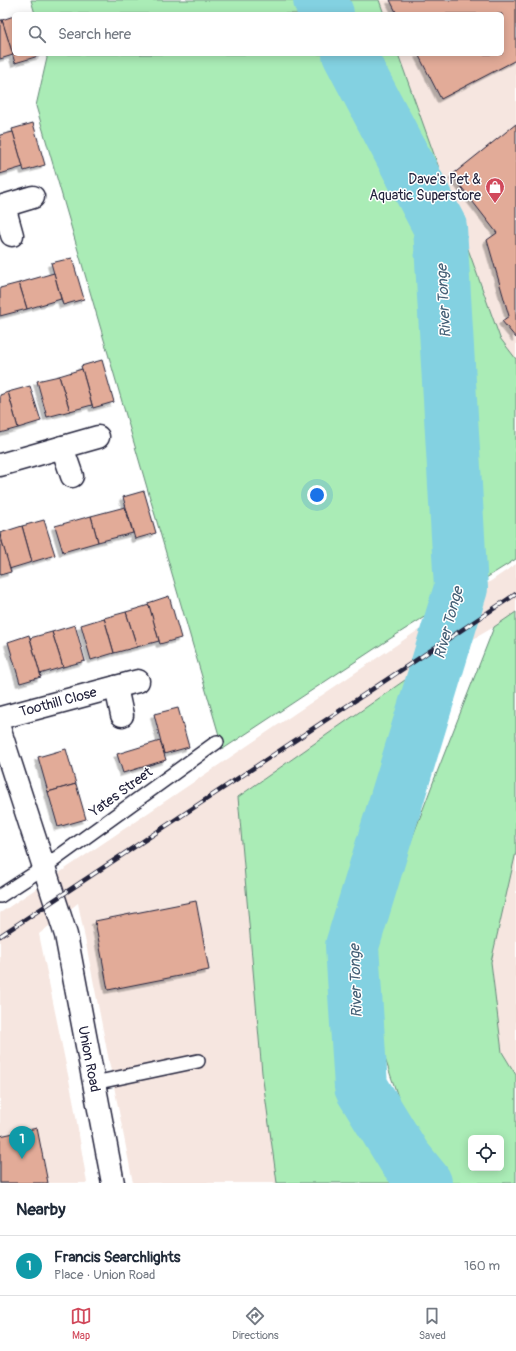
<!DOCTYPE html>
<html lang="en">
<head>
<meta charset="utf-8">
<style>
	body { margin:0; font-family:Pangolin,sans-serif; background:#f6f6f7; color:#1f2937 }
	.controls { position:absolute; right:12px; bottom:12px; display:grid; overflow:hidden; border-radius:6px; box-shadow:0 2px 10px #0003 }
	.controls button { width:36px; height:36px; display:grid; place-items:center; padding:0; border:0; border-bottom:1px solid #e0e1e3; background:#fff; color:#1f2937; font:20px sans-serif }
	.you { position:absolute; left:317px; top:495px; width:14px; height:14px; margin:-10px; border:3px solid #fff; border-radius:50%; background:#1a73e8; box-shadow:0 0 0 6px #1a73e833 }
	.badge { display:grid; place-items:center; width:26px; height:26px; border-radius:50%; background:#d1495b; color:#fff; font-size:13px; font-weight:700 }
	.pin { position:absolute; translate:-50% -33px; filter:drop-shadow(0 1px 2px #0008) }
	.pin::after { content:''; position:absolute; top:21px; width:14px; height:12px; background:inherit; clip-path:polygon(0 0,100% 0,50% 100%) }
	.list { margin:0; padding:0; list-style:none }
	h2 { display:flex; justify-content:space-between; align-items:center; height:52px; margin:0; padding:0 16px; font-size:17px }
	h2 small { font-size:13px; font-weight:400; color:#747a83 }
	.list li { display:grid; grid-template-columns:26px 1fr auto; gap:12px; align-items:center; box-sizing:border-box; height:60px; padding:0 16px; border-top:1px solid #e0e1e3 }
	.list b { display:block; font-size:15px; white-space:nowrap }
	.list p { margin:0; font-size:13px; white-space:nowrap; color:#747a83 }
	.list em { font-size:13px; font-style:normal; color:#747a83 }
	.icon { flex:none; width:22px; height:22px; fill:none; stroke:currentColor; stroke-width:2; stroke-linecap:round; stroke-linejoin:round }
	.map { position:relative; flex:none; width:516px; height:1183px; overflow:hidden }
	.search { position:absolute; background:#fff; box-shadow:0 2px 10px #0003; left:12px; right:12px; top:12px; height:44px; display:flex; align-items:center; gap:10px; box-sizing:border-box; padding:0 14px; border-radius:6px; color:#747a83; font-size:15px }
	.sheet { height:112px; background:#fff }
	nav { display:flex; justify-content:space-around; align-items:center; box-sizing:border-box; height:56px; border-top:1px solid #e0e1e3; background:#fff; font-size:11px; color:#747a83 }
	nav a { display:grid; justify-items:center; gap:2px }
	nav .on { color:#d1495b }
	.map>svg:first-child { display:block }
	.built { fill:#f6e6e0 }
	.green { fill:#aaecb6; stroke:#668778; fill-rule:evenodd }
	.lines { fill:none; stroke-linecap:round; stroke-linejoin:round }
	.river { stroke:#83d1e1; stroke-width:54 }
	.building { fill:#e2ab98; stroke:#22223b; filter:url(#shadow) }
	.lane-casing { stroke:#22223b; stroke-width:16 }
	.street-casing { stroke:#22223b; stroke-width:25 }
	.lane { stroke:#fff; stroke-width:13 }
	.street { stroke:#fff; stroke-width:22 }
	.rail-casing { stroke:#22223b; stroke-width:4.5 }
	.rail { stroke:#fff; stroke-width:3; stroke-dasharray:9; stroke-linecap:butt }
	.labels { text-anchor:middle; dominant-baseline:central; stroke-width:3; stroke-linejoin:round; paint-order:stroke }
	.poi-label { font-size:14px; fill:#22223b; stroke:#fff; text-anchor:end }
	.street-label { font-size:14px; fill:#22223b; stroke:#fff }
	.water-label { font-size:15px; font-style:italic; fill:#445f75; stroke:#fff }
</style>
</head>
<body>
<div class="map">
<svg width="516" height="1183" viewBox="0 0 516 1183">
	<defs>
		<filter id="shadow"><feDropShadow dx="-3.5" dy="3.5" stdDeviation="0" flood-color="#0004"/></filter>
	</defs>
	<rect width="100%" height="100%" fill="#fff"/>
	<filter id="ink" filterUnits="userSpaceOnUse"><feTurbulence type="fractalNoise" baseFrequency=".025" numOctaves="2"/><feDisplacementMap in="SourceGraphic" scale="8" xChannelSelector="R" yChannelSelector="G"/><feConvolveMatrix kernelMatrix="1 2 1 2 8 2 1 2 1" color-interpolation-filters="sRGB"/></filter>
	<g filter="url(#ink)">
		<g class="built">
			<path d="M379,0H516V359L500,338L398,54H502V14H384Z"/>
			<path d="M516,564V612L494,627L415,673L238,797L262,1073L277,1183H133L78,903L39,934L73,1099L87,1183H0V913Z"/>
			<path d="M516,852V1075L502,1052L491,962Z"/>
		</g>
		<g class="green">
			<path d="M31,0H379L384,14H35Z"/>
			<path d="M46,54H398L500,338L516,359V559L388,640L223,749L36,106L47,58Z"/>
			<path d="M516,612V852L491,962L502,1052L516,1075V1183H452L435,1166L402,1109L379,1041L370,950L434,780L494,627ZM471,1138H501V1168H471Z"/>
			<path d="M415,673L373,810L348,912L346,1017L354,1099L396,1174L403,1183H277L262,1073L238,797Z"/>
		</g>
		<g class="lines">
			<g class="river">
				<path d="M320,0L327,14"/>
				<path d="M349,54L440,227L461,588L352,946L361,1087L404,1157L425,1183"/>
			</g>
		</g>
		<g class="building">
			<path d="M390,0H516V60L441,99L418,54H502V14H397Z"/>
			<path d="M14,16V54L42,55L15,63L2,20Z"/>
			<path d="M0,20H2L13,55L0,59Z"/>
			<path d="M33,123L45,165L24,171L12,129Z"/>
			<path d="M516,124V338L502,321L509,316L487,240L497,233L452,175Z"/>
			<path d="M13,132L23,167L0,174V135Z"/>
			<path d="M72,258L84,299L63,305L51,263Z"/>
			<path d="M54,273L61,299L27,309L19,283Z"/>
			<path d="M19,283L27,309L0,316V288Z"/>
			<path d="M102,360L114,402L93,408L81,366Z"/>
			<path d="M82,369L92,405L70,411L59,376Z"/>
			<path d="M59,376L70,411L47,417L37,381Z"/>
			<path d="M30,386L41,421L18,428L8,392Z"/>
			<path d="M8,392L18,428L0,433V395Z"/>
			<path d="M144,491L156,533L135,539L123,497Z"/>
			<path d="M125,507L133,533L98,542L91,516Z"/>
			<path d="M91,516L98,542L63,552L55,526Z"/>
			<path d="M44,520L55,555L32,562L22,526Z"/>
			<path d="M22,526L32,562L9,569L0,533Z"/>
			<path d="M0,535L11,572L0,575Z"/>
			<path d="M169,596L181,638L160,644L148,603Z"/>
			<path d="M149,605L159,641L137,647L126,612Z"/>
			<path d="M126,612L137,647L114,653L104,618Z"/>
			<path d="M104,618L114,653L91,660L81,625Z"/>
			<path d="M75,625L85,661L63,667L52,632Z"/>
			<path d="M52,632L63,667L40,674L30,638Z"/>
			<path d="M29,635L41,677L20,683L8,642Z"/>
			<path d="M178,708L189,747L164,754L154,714Z"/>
			<path d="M160,741L166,760L123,773L117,754Z"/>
			<path d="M66,749L76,784L48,792L38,757Z"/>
			<path d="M76,784L86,819L58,827L48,792Z"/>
			<path d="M196,901L209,970L108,990L95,921Z"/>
			<path d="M37,1128L48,1183H0V1136Z"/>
		</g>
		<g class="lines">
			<g class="lane-casing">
				<g id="lane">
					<path d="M0,896L43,868L217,742"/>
					<path d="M94,1083L198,1061"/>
				</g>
			</g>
			<g class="street-casing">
				<g id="street">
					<path d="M4,206L12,235"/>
					<path d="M0,207L33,197"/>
					<path d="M62,447L72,476"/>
					<path d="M0,465L98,437"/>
					<path d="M116,687L122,715"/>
					<path d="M0,718L138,681"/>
					<path d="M0,731L66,935L113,1183"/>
				</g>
			</g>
			<use href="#lane" class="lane"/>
			<use href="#street" class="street"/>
			<g class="rail-casing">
				<path id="rail" d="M0,936L516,594"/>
			</g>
			<use href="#rail" class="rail"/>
		</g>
	</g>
	<defs>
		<g id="shop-pin" transform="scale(1)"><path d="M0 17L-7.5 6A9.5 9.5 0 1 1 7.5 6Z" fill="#d1495b" stroke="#fff"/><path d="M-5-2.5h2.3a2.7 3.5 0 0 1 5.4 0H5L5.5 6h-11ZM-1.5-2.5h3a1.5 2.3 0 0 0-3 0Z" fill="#fff"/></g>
	</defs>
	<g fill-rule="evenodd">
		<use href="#shop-pin" x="495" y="187"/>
	</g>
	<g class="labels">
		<g class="poi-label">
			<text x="481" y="179">Dave's Pet &amp;<tspan x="481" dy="16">Aquatic Superstore</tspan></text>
		</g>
		<g class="street-label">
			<text transform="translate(58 702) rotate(-15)">Toothill Close</text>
			<text transform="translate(121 792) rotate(-36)">Yates Street</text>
			<text transform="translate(89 1059) rotate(79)">Union Road</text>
		</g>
		<g class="water-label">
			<text transform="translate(444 301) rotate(-93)">River Tonge</text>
			<text transform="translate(449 623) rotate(-75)">River Tonge</text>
			<text transform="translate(356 981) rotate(-92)">River Tonge</text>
		</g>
	</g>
</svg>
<div class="controls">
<button><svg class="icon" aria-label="locate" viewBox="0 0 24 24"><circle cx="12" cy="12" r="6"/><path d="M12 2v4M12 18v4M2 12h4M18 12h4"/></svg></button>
</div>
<div class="you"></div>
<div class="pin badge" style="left:22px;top:1159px;background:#0f9aa8">1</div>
<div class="search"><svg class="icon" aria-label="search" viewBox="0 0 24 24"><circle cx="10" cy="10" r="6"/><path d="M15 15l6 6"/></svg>Search here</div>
</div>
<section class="sheet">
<h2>Nearby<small></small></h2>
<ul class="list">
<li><span class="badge" style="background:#0f9aa8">1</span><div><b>Francis Searchlights</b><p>Place · Union Road</p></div><em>160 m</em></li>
</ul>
</section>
<nav>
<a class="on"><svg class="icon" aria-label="map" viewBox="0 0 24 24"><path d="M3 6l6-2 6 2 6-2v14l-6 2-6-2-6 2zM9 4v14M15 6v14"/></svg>Map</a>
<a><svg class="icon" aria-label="directions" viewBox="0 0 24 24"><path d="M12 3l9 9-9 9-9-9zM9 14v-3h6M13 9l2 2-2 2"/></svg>Directions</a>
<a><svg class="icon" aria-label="saved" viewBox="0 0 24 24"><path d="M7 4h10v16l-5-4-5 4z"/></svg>Saved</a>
</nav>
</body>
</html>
